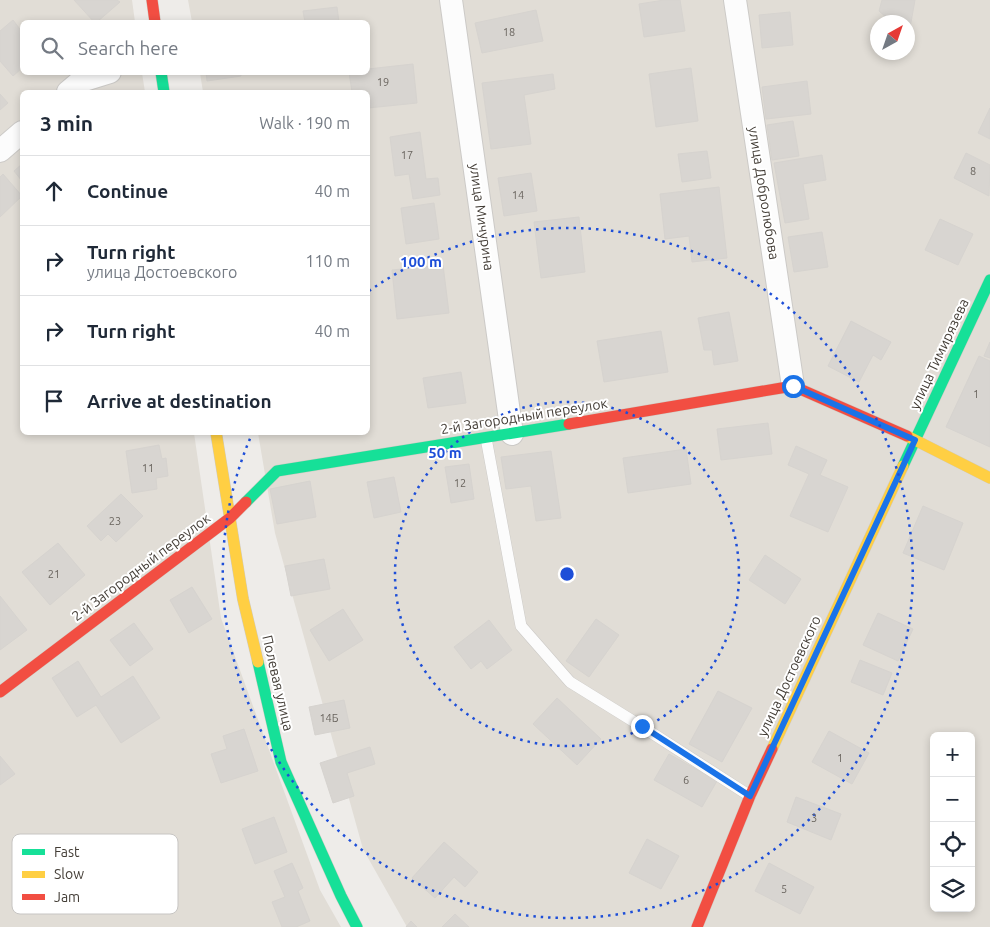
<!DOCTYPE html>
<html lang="en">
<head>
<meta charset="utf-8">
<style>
	body { margin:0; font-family:Ubuntu,sans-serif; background:#f6f6f7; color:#1f2937 }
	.controls { position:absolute; right:15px; bottom:15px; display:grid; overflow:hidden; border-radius:8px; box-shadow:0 2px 8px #0003 }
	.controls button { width:45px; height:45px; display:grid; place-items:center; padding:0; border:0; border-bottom:1px solid #e0e1e3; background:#fff; color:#1f2937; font:25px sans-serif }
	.compass { position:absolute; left:870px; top:15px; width:45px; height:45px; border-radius:50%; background:#fff; box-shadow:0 2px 8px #0003; rotate:40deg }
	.stop { position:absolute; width:15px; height:15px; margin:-11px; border:4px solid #1a73e8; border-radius:50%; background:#fff }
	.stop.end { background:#1a73e8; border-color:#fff; box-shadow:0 1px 5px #0008 }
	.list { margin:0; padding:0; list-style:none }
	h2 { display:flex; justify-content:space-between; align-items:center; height:65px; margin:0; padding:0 20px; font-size:21px }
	h2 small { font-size:16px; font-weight:400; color:#747a83 }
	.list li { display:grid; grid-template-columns:32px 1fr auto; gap:15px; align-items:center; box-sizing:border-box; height:70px; padding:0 20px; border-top:1px solid #e0e1e3 }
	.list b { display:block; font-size:19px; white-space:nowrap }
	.list p { margin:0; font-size:16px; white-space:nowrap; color:#747a83 }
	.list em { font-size:16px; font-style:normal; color:#747a83 }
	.icon { flex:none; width:28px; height:28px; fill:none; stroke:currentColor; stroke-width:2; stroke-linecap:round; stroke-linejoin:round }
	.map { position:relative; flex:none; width:990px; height:927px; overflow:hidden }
	.search { position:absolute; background:#fff; box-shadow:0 2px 8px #0003; left:20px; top:20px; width:350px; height:55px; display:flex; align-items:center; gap:12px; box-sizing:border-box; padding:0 18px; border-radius:8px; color:#747a83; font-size:19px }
	.panel { position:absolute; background:#fff; box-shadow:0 2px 8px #0003; left:20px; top:90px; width:350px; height:345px; border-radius:8px }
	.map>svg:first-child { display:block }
	.residential { fill:#e1ddd6; fill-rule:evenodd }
	.building { fill:#d8d5d1; stroke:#d6d3cf }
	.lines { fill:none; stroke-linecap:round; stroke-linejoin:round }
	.lane-casing { stroke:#cccac7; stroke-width:12 }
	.street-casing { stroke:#cccac7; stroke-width:24 }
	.fast-casing { stroke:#cfcbc3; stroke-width:12 }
	.slow-casing { stroke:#cfcbc3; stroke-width:12 }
	.jam-casing { stroke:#cfcbc3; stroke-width:12 }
	.lane { stroke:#fcfcfc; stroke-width:11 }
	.street { stroke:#fcfcfc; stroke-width:22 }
	.fast { stroke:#16e098; stroke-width:11 }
	.slow { stroke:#ffcf43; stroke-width:11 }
	.jam { stroke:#f24e42; stroke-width:11 }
	.route { stroke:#1a73e8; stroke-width:6 }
	.ring { fill:none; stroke:#1d4ed8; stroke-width:2.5; stroke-dasharray:2.5 5 }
	.labels { text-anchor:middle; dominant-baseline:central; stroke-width:4; stroke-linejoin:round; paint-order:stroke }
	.number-label { font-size:11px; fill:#69645e }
	.street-label { font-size:14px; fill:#433d36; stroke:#fff }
	.key { fill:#fff; stroke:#c7c5c3; stroke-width:1 }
	.key-label { font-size:14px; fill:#433d36 }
	.centre { fill:#1d4ed8; stroke:#fff; stroke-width:2.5 }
	.ring-label { font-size:15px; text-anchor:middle; font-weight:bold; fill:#1d4ed8; stroke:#fff; stroke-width:4; stroke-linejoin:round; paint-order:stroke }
</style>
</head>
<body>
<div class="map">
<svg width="990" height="927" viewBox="0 0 990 927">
	<rect width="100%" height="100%" fill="#eeece9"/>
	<g class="residential">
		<path d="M0,0H132L135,22H22V72L142,73L145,92H22V432L194,433L221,618L320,890L341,927H0Z"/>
		<path d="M188,0H990V927H407L363,849L275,533L258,433L368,432V92H203L200,73L368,72V22H192ZM878,22H908V52H878ZM934,736H971V908H934Z"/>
	</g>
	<g class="building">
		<path d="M74,0H117L120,2L97,22H94Z"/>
		<path d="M664,0H680L685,31L644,37L639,4Z"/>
		<path d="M882,0H915L908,39V22H885L886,17L879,11Z"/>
		<path d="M337,7L339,22H305L303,11Z"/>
		<path d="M536,10L543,41L482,53L475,23Z"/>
		<path d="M790,12L793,45L762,48L759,15Z"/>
		<path d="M13,20L22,32V68L13,76L0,61V31Z"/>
		<path d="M413,64L417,103L368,108V92H352L349,72H368V69Z"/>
		<path d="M691,68L698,121L656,127L649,74Z"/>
		<path d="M206,72H241V76L207,81Z"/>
		<path d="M553,74L555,89L524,95L531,144L491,149L482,83Z"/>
		<path d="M807,81L811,114L766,119L762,87Z"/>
		<path d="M0,94L8,103L0,110Z"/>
		<path d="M990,108V139L978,133Z"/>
		<path d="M793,121L799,156L772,160L767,125Z"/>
		<path d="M420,132L426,179L438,178L440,195L413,199L409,174L395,176L390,137Z"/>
		<path d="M707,151L711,178L682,182L678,154Z"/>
		<path d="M966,153L990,165L989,196L954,178Z"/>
		<path d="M822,155L826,180L803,184L809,219L785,223L774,163Z"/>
		<path d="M22,164V181L14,171Z"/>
		<path d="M531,173L537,211L504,216L498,178Z"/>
		<path d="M3,174L22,196L0,217V177Z"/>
		<path d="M719,187L727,258L692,262L689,236L665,239L660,194Z"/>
		<path d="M434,203L439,239L406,244L401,208Z"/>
		<path d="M579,217L585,272L541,278L534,222Z"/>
		<path d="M940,219L973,234L958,265L925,250Z"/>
		<path d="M822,232L828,267L794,272L788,237Z"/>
		<path d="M443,265L449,313L397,319L392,270Z"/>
		<path d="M729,312L738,361L714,365L712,350H704L698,318Z"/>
		<path d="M851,321L891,342L881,360L873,355L859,382L828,366Z"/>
		<path d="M661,331L668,372L604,382L597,341Z"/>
		<path d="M990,342V358L984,356Z"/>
		<path d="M979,356L990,361V447L946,427Z"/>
		<path d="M461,372L466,403L428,408L423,378Z"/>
		<path d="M768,423L772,454L721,460L717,429Z"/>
		<path d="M159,445L162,459L166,458L168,476L156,478L157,489L132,493L126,451Z"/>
		<path d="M796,446L827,460L820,475L848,487L828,532L790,516L809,474L788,465Z"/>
		<path d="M686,449L691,484L628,493L623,458Z"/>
		<path d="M551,451L561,518L536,521L531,486L506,489L501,457Z"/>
		<path d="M469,464L474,499L451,503L445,467Z"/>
		<path d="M394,477L401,512L374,518L367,482Z"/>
		<path d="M310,481L316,517L277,524L270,489Z"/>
		<path d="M121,494L143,516L116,542L108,534L101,541L87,526Z"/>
		<path d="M923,506L963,523L944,570L903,553Z"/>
		<path d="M58,543L85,575L50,605L22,572Z"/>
		<path d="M765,555L801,579L785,604L749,580Z"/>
		<path d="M324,559L330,589L291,596L285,566Z"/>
		<path d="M192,587L212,619L189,633L170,600Z"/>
		<path d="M0,596L27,630L0,650Z"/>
		<path d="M343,609L363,640L329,661L310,630Z"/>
		<path d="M878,613L913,629L898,661L863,645Z"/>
		<path d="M596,619L619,635L589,677L566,661Z"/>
		<path d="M489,620L512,650L487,669L481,661L471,669L454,647Z"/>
		<path d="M134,623L153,649L130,666L110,640Z"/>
		<path d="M860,660L892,673L883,695L851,682Z"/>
		<path d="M78,661L101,697L133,676L160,718L121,743L96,705L77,717L52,678Z"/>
		<path d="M718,691L752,708L722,762L689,744Z"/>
		<path d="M557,698L601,739L577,765L533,724Z"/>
		<path d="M344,700L350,728L315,735L309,707Z"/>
		<path d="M244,729L258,771L221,783L211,754L227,749L223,736Z"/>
		<path d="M829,731L869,753L852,784L812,762Z"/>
		<path d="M370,747L375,764L347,773L354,796L333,803L320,763Z"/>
		<path d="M669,754L717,781L702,807L654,780Z"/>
		<path d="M0,756L15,774L0,785Z"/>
		<path d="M796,797L841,814L831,840L787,822Z"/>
		<path d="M274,817L287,852L255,864L242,829Z"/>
		<path d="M647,839L679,856L661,889L629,873Z"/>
		<path d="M444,842L478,872L465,887L454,877L435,898L412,878Z"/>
		<path d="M292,863L303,888L298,891L310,921L296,927H282L272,902L285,897L274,871Z"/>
		<path d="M769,863L814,887L800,914L755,891Z"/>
		<path d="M455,914L469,927H442Z"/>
		<path d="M411,921L417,927H406Z"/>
	</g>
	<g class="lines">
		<g class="lane-casing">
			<path id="lane" d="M486,438L521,626L570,682L641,726L750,796"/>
		</g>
		<g class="street-casing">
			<g id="street">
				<path d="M451,0L512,434"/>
				<path d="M735,0L793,386"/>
				<path d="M68,92L81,81L110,72"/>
				<path d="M0,151L22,132"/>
			</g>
		</g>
		<g class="fast-casing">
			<g id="fast">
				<path d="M161,72L164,92"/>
				<path d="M903,466L990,280"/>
				<path d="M246,502L277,471L569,424"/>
				<path d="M258,662L281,762L341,896L357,927"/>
			</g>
		</g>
		<g class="slow-casing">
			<g id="slow">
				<path d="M216,432L243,599L258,662"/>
				<path d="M907,436L990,478"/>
				<path d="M772,749L903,466"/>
			</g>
		</g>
		<g class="jam-casing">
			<g id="jam">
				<path d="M152,0L155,22"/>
				<path d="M569,424L793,386L907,436"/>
				<path d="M0,692L230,518L246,502"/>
				<path d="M697,927L750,796L772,749"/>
			</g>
		</g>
		<use href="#lane" class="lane"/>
		<use href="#street" class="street"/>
		<use href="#fast" class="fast"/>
		<use href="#slow" class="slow"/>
		<use href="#jam" class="jam"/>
	</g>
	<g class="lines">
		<path class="route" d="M642,726L750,796L915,440L793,386"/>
	</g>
	<g class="ring">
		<circle cx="567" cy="574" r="172"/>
		<path d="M369 291A345 345 0 1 1 252 434"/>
	</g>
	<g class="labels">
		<g class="number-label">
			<text x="509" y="32">18</text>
			<text x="383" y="82">19</text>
			<text x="407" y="155">17</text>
			<text x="973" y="171">8</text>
			<text x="518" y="195">14</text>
			<text x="976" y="394">1</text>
			<text x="148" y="468">11</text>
			<text x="460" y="483">12</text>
			<text x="115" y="521">23</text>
			<text x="54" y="574">21</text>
			<text x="329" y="718">14Б</text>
			<text x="840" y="758">1</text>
			<text x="686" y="780">6</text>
			<text x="814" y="818">3</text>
			<text x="784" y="889">5</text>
		</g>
		<g class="street-label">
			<text transform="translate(764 193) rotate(81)">улица Добролюбова</text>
			<text transform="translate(482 217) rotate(82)">улица Мичурина</text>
			<text transform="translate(939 354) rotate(-65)">улица Тимирязева</text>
			<text transform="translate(524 416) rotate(-9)">2-й Загородный переулок</text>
			<text transform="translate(141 567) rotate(-37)">2-й Загородный переулок</text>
			<text transform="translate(789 676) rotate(-65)">улица Достоевского</text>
			<text transform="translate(278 683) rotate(77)">Полевая улица</text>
		</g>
	</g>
	<rect x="12" y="834" width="166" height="80" rx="8" class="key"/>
	<rect x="22" y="849" width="23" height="6" fill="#16e098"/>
	<rect x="22" y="871" width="23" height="7" fill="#ffcf43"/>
	<rect x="22" y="894" width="23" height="6" fill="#f24e42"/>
	<g class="key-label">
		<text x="54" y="857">Fast</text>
		<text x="54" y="879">Slow</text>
		<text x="54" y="902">Jam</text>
	</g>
	<circle cx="567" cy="574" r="8" class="centre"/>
	<g class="ring-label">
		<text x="421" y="267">100 m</text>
		<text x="445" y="458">50 m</text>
	</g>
</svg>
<div class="controls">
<button>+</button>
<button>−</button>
<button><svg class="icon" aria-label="locate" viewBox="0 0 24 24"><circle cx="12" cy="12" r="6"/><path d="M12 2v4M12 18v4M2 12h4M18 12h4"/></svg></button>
<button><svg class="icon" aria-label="layers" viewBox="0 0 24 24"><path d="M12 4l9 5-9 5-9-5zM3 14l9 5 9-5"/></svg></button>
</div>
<svg class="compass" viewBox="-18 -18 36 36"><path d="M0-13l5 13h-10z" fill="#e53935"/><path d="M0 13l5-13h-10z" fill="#747a83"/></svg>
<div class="stop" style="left:793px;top:386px"></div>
<div class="stop end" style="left:642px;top:726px"></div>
<div class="search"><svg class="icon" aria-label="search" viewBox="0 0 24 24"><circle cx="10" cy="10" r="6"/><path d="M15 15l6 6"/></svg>Search here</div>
<section class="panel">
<h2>3 min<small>Walk · 190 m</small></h2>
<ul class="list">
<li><svg class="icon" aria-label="ahead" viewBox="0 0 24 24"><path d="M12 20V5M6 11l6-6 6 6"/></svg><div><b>Continue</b></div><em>40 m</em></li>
<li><svg class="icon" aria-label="right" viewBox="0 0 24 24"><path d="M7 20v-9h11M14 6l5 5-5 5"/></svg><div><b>Turn right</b><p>улица Достоевского</p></div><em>110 m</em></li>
<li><svg class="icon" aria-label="right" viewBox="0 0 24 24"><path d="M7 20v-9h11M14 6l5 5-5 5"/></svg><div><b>Turn right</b></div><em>40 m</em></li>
<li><svg class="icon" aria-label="arrive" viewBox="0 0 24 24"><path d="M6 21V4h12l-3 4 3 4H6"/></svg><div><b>Arrive at destination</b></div></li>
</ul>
</section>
</div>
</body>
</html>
